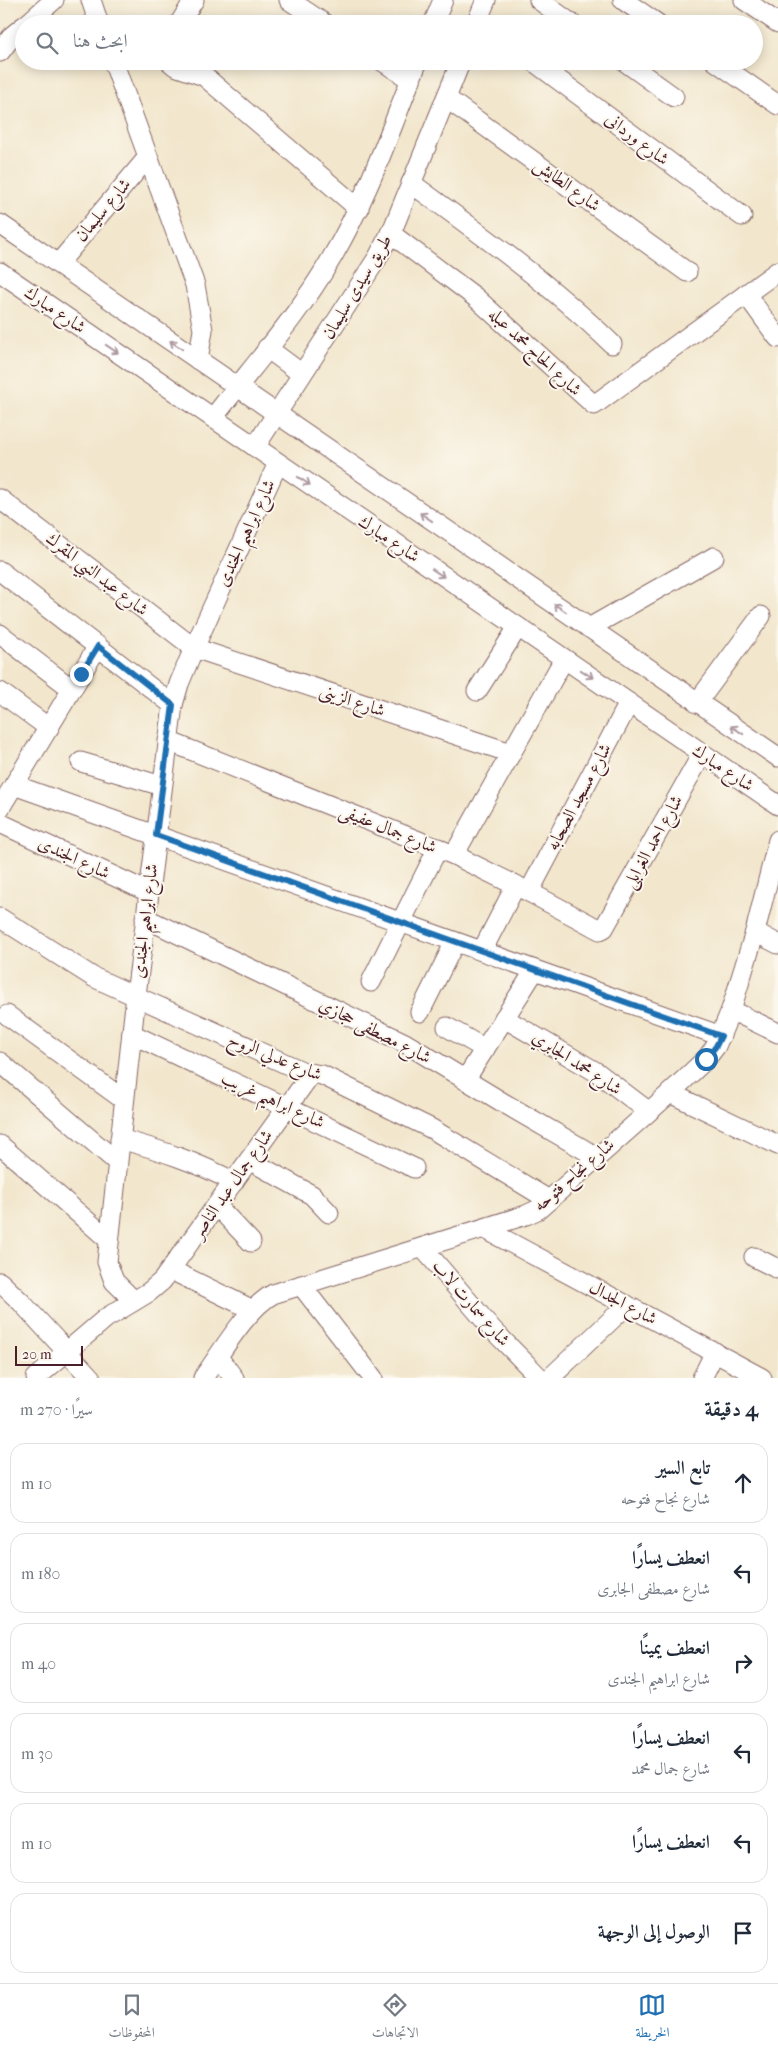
<!DOCTYPE html>
<html lang="ar">
<head>
<meta charset="utf-8">
<style>
	body { margin:0; font-family:"IM FELL French Canon",Amiri,serif; background:#f6f6f7; color:#1f2937; direction:rtl }
	.scale { position:absolute; left:15px; bottom:12px; width:68px; box-sizing:border-box; padding-left:5px; border:2px solid #4a1f2b; border-top:0; font-size:14px; line-height:18px; white-space:nowrap; color:#4a1f2b; -webkit-text-stroke:4px #fbf7ec; paint-order:stroke }
	.stop { position:absolute; width:15px; height:15px; margin:-11px; border:4px solid #1f6fb2; border-radius:50%; background:#fff }
	.stop.end { background:#1f6fb2; border-color:#fff; box-shadow:0 1px 5px #0008 }
	.list { margin:0; padding:0; list-style:none }
	h2 { display:flex; justify-content:space-between; align-items:center; height:65px; margin:0; padding:0 20px; font-size:21px }
	h2 small { font-size:16px; font-weight:400; color:#747a83 }
	.list li { display:grid; grid-template-columns:32px 1fr auto; gap:15px; align-items:center; box-sizing:border-box; height:80px; margin:0 10px 10px; padding:0 10px; border:1px solid #e0e1e3; border-radius:15px }
	.list b { display:block; font-size:19px; white-space:nowrap }
	.list p { margin:0; font-size:16px; white-space:nowrap; color:#747a83 }
	.list em { font-size:16px; font-style:normal; color:#747a83 }
	.icon { flex:none; width:28px; height:28px; fill:none; stroke:currentColor; stroke-width:2; stroke-linecap:round; stroke-linejoin:round }
	.map { position:relative; flex:none; width:778px; height:1378px; overflow:hidden; direction:ltr }
	.search { position:absolute; background:#fff; box-shadow:0 2px 12px #0003; left:15px; right:15px; top:15px; height:55px; display:flex; align-items:center; gap:12px; box-sizing:border-box; padding:0 18px; border-radius:28px; color:#747a83; font-size:19px }
	.sheet { height:605px; background:#fff }
	nav { display:flex; justify-content:space-around; align-items:center; box-sizing:border-box; height:70px; border-top:1px solid #e0e1e3; background:#fff; font-size:14px; color:#747a83 }
	nav a { display:grid; justify-items:center; gap:2px }
	nav .on { color:#1f6fb2 }
	.map>svg:first-child { display:block }
	.lines { fill:none; stroke-linecap:round; stroke-linejoin:round }
	.minor-casing { stroke:#856563; stroke-width:21 }
	.minor { stroke:#fff; stroke-width:19 }
	.oneway { stroke:#ae9aa0 }
	.route { stroke:#1f6fb2; stroke-width:6 }
	.labels { text-anchor:middle; dominant-baseline:central; stroke-width:4; stroke-linejoin:round; paint-order:stroke }
	.street-label { font-size:18px; fill:#4a1f2b; stroke:#fbf7ec }
</style>
</head>
<body>
<div class="map">
<svg width="778" height="1378" viewBox="0 0 778 1378">
	<rect width="100%" height="100%" fill="#fbf7ec"/>
	<filter id="ink" filterUnits="userSpaceOnUse"><feTurbulence type="fractalNoise" baseFrequency=".02" numOctaves="2"/><feDisplacementMap in="SourceGraphic" scale="10" xChannelSelector="R" yChannelSelector="G"/><feConvolveMatrix kernelMatrix="1 2 1 2 8 2 1 2 1" color-interpolation-filters="sRGB"/></filter>
	<filter id="wash" filterUnits="userSpaceOnUse"><feTurbulence type="fractalNoise" baseFrequency=".0096" numOctaves="4" result="noise"/><feDisplacementMap in="SourceGraphic" scale="20" xChannelSelector="R" yChannelSelector="G"/><feGaussianBlur stdDeviation="1.12" result="paint"/><feColorMatrix in="noise" values="0 0 0 0 0 0 0 0 0 0 0 0 0 0 0 0 0 1.4 0 .05"/><feComposite in="paint" operator="in"/></filter>
	<g filter="url(#wash)">
		<rect width="100%" height="100%" fill="#f2e6cc"/>
	</g>
	<g filter="url(#ink)">
		<g class="lines">
			<g class="minor-casing">
				<g id="minor">
					<path d="M91,0L99,24"/>
					<path d="M289,0L325,24"/>
					<path d="M539,0L572,24"/>
					<path d="M623,0L658,24"/>
					<path d="M744,0L778,23"/>
					<path d="M27,24L54,0"/>
					<path d="M179,24L194,0"/>
					<path d="M433,24L443,0"/>
					<path d="M476,24L486,0"/>
					<path d="M0,52L13,35L24,26"/>
					<path d="M113,61L195,285L203,330L198,360"/>
					<path d="M169,61L175,66L204,76L359,209"/>
					<path d="M382,61L411,80"/>
					<path d="M533,61L742,216"/>
					<path d="M624,61L674,97"/>
					<path d="M715,61L778,105"/>
					<path d="M446,98L687,272"/>
					<path d="M411,183C481,234 550,284 612,344"/>
					<path d="M0,224L778,757"/>
					<path d="M390,233L475,297L594,405L778,271"/>
					<path d="M58,264L148,157"/>
					<path d="M0,272L778,805"/>
					<path d="M746,294L778,338"/>
					<path d="M267,348L302,374"/>
					<path d="M213,418C252,367 299,315 331,259C368,197 391,128 418,61"/>
					<path d="M255,447L378,257L394,226L461,61"/>
					<path d="M0,499L194,648L511,753"/>
					<path d="M0,571L173,705"/>
					<path d="M589,628L714,557"/>
					<path d="M0,634L72,689"/>
					<path d="M477,691L518,627"/>
					<path d="M0,692L49,728"/>
					<path d="M697,703L761,616"/>
					<path d="M168,741L454,855L529,892L600,930L604,928L702,754"/>
					<path d="M81,762L162,786"/>
					<path d="M14,785L721,1036"/>
					<path d="M0,808L98,646"/>
					<path d="M0,823L148,892"/>
					<path d="M454,855L564,659"/>
					<path d="M529,892L629,703"/>
					<path d="M0,918L93,977L304,1072L322,1075L432,1129L549,1200"/>
					<path d="M145,918L405,1043L502,1102L597,1157"/>
					<path d="M755,932L778,944"/>
					<path d="M482,951L516,885"/>
					<path d="M371,982L438,848"/>
					<path d="M731,1010L778,1033"/>
					<path d="M420,1012L455,942"/>
					<path d="M7,1015L124,1100"/>
					<path d="M504,1018L598,1073L648,1111"/>
					<path d="M447,1027L485,1049"/>
					<path d="M132,1034L414,1168"/>
					<path d="M0,1062L117,1162"/>
					<path d="M465,1080L535,970"/>
					<path d="M670,1093L778,1145"/>
					<path d="M120,1139C160,1150 197,1162 234,1182"/>
					<path d="M0,1145L109,1240"/>
					<path d="M249,1160L312,1195L329,1213"/>
					<path d="M217,1206L251,1242"/>
					<path d="M485,1229L762,1378"/>
					<path d="M423,1248L492,1329L540,1378"/>
					<path d="M754,1257L778,1269"/>
					<path d="M171,1270L253,1310"/>
					<path d="M0,1282L22,1303L91,1378"/>
					<path d="M301,1285L373,1378"/>
					<path d="M134,1301L114,1281L107,1262L136,995L173,705L179,684L194,648L278,463"/>
					<path d="M218,1357L234,1378"/>
					<path d="M36,1378L106,1318L149,1292L162,1281L311,1074"/>
					<path d="M203,1378C221,1353 247,1308 273,1294L526,1215L539,1209L670,1093L706,1059L716,1046L731,1010L755,932L778,840"/>
					<path d="M550,1378L627,1305"/>
					<path d="M702,1378L715,1352"/>
				</g>
			</g>
			<use href="#minor" class="minor"/>
		</g>
		<defs><path id="oneway-shaft" d="M-6 0H5M1.5-3L5.5 0L1.5 3" fill="none" stroke-width="1.6" stroke-linecap="round" stroke-linejoin="round" transform="scale(1.25)"/></defs>
		<g class="oneway">
			<use href="#oneway-shaft" transform="translate(176 345) rotate(-145)"/>
			<use href="#oneway-shaft" transform="translate(112 349) rotate(34)"/>
			<use href="#oneway-shaft" transform="translate(304 481) rotate(34)"/>
			<use href="#oneway-shaft" transform="translate(426 517) rotate(-146)"/>
			<use href="#oneway-shaft" transform="translate(438 573) rotate(34)"/>
			<use href="#oneway-shaft" transform="translate(560 608) rotate(-146)"/>
			<use href="#oneway-shaft" transform="translate(587 674) rotate(34)"/>
			<use href="#oneway-shaft" transform="translate(737 730) rotate(-146)"/>
		</g>
	</g>
	<g class="lines" filter="url(#ink)">
		<path class="route" d="M81,674L98,646L173,705L156,835L721,1036L716,1046L706,1059"/>
	</g>
	<g class="labels">
		<g class="street-label">
			<text transform="translate(637 139) rotate(37)">شارع وردانى</text>
			<text transform="translate(567 185) rotate(36)">شارع الطايش</text>
			<text transform="translate(103 210) rotate(-50)">شارع سليمان</text>
			<text transform="translate(357 287) rotate(-59)">طريق سيدى سليمان</text>
			<text transform="translate(55 310) rotate(34)">شارع مبارك</text>
			<text transform="translate(535 352) rotate(43)">شارع الحاج محمد عبله</text>
			<text transform="translate(246 533) rotate(-65)">شارع ابراهيم الجندى</text>
			<text transform="translate(389 539) rotate(34)">شارع مبارك</text>
			<text transform="translate(97 574) rotate(38)">شارع عبد النبي المقرك</text>
			<text transform="translate(352 701) rotate(18)">شارع الزينى</text>
			<text transform="translate(723 768) rotate(34)">شارع مبارك</text>
			<text transform="translate(579 797) rotate(-62)">شارع مسجد الصحابه</text>
			<text transform="translate(388 829) rotate(22)">شارع جمال عفيفى</text>
			<text transform="translate(653 842) rotate(-61)">شارع احمد الغرابلى</text>
			<text transform="translate(74 858) rotate(25)">شارع الجندى</text>
			<text transform="translate(145 921) rotate(-83)">شارع ابراهيم الجندى</text>
			<text transform="translate(375 1031) rotate(27)">شارع مصطفى حجازي</text>
			<text transform="translate(275 1057) rotate(22)">شارع عدلي الروح</text>
			<text transform="translate(577 1063) rotate(33)">شارع محمد الجابري</text>
			<text transform="translate(273 1100) rotate(25)">شارع ابراهيم غريب</text>
			<text transform="translate(574 1175) rotate(-41)">شارع نجاح فتوحه</text>
			<text transform="translate(232 1184) rotate(-55)">شارع جمال عبد الناصر</text>
			<text transform="translate(471 1303) rotate(49)">شارع سمارت لاب</text>
			<text transform="translate(623 1303) rotate(28)">شارع الجدال</text>
		</g>
	</g>
</svg>
<div class="scale">20 m</div>
<div class="stop" style="left:706px;top:1059px"></div>
<div class="stop end" style="left:81px;top:674px"></div>
<div class="search"><svg class="icon" aria-label="search" viewBox="0 0 24 24"><circle cx="10" cy="10" r="6"/><path d="M15 15l6 6"/></svg>ابحث هنا</div>
</div>
<section class="sheet">
<h2>4 دقيقة<small>سيرًا · 270 m</small></h2>
<ul class="list">
<li><svg class="icon" aria-label="ahead" viewBox="0 0 24 24"><path d="M12 20V5M6 11l6-6 6 6"/></svg><div><b>تابع السير</b><p>شارع نجاح فتوحه</p></div><em>10 m</em></li>
<li><svg class="icon" aria-label="left" viewBox="0 0 24 24"><path d="M17 20v-9H6M10 6l-5 5 5 5"/></svg><div><b>انعطف يسارًا</b><p>شارع مصطفى الجابرى</p></div><em>180 m</em></li>
<li><svg class="icon" aria-label="right" viewBox="0 0 24 24"><path d="M7 20v-9h11M14 6l5 5-5 5"/></svg><div><b>انعطف يمينًا</b><p>شارع ابراهيم الجندى</p></div><em>40 m</em></li>
<li><svg class="icon" aria-label="left" viewBox="0 0 24 24"><path d="M17 20v-9H6M10 6l-5 5 5 5"/></svg><div><b>انعطف يسارًا</b><p>شارع جمال محمد</p></div><em>30 m</em></li>
<li><svg class="icon" aria-label="left" viewBox="0 0 24 24"><path d="M17 20v-9H6M10 6l-5 5 5 5"/></svg><div><b>انعطف يسارًا</b></div><em>10 m</em></li>
<li><svg class="icon" aria-label="arrive" viewBox="0 0 24 24"><path d="M6 21V4h12l-3 4 3 4H6"/></svg><div><b>الوصول إلى الوجهة</b></div></li>
</ul>
</section>
<nav>
<a class="on"><svg class="icon" aria-label="map" viewBox="0 0 24 24"><path d="M3 6l6-2 6 2 6-2v14l-6 2-6-2-6 2zM9 4v14M15 6v14"/></svg>الخريطة</a>
<a><svg class="icon" aria-label="directions" viewBox="0 0 24 24"><path d="M12 3l9 9-9 9-9-9zM9 14v-3h6M13 9l2 2-2 2"/></svg>الاتجاهات</a>
<a><svg class="icon" aria-label="saved" viewBox="0 0 24 24"><path d="M7 4h10v16l-5-4-5 4z"/></svg>المحفوظات</a>
</nav>
</body>
</html>
